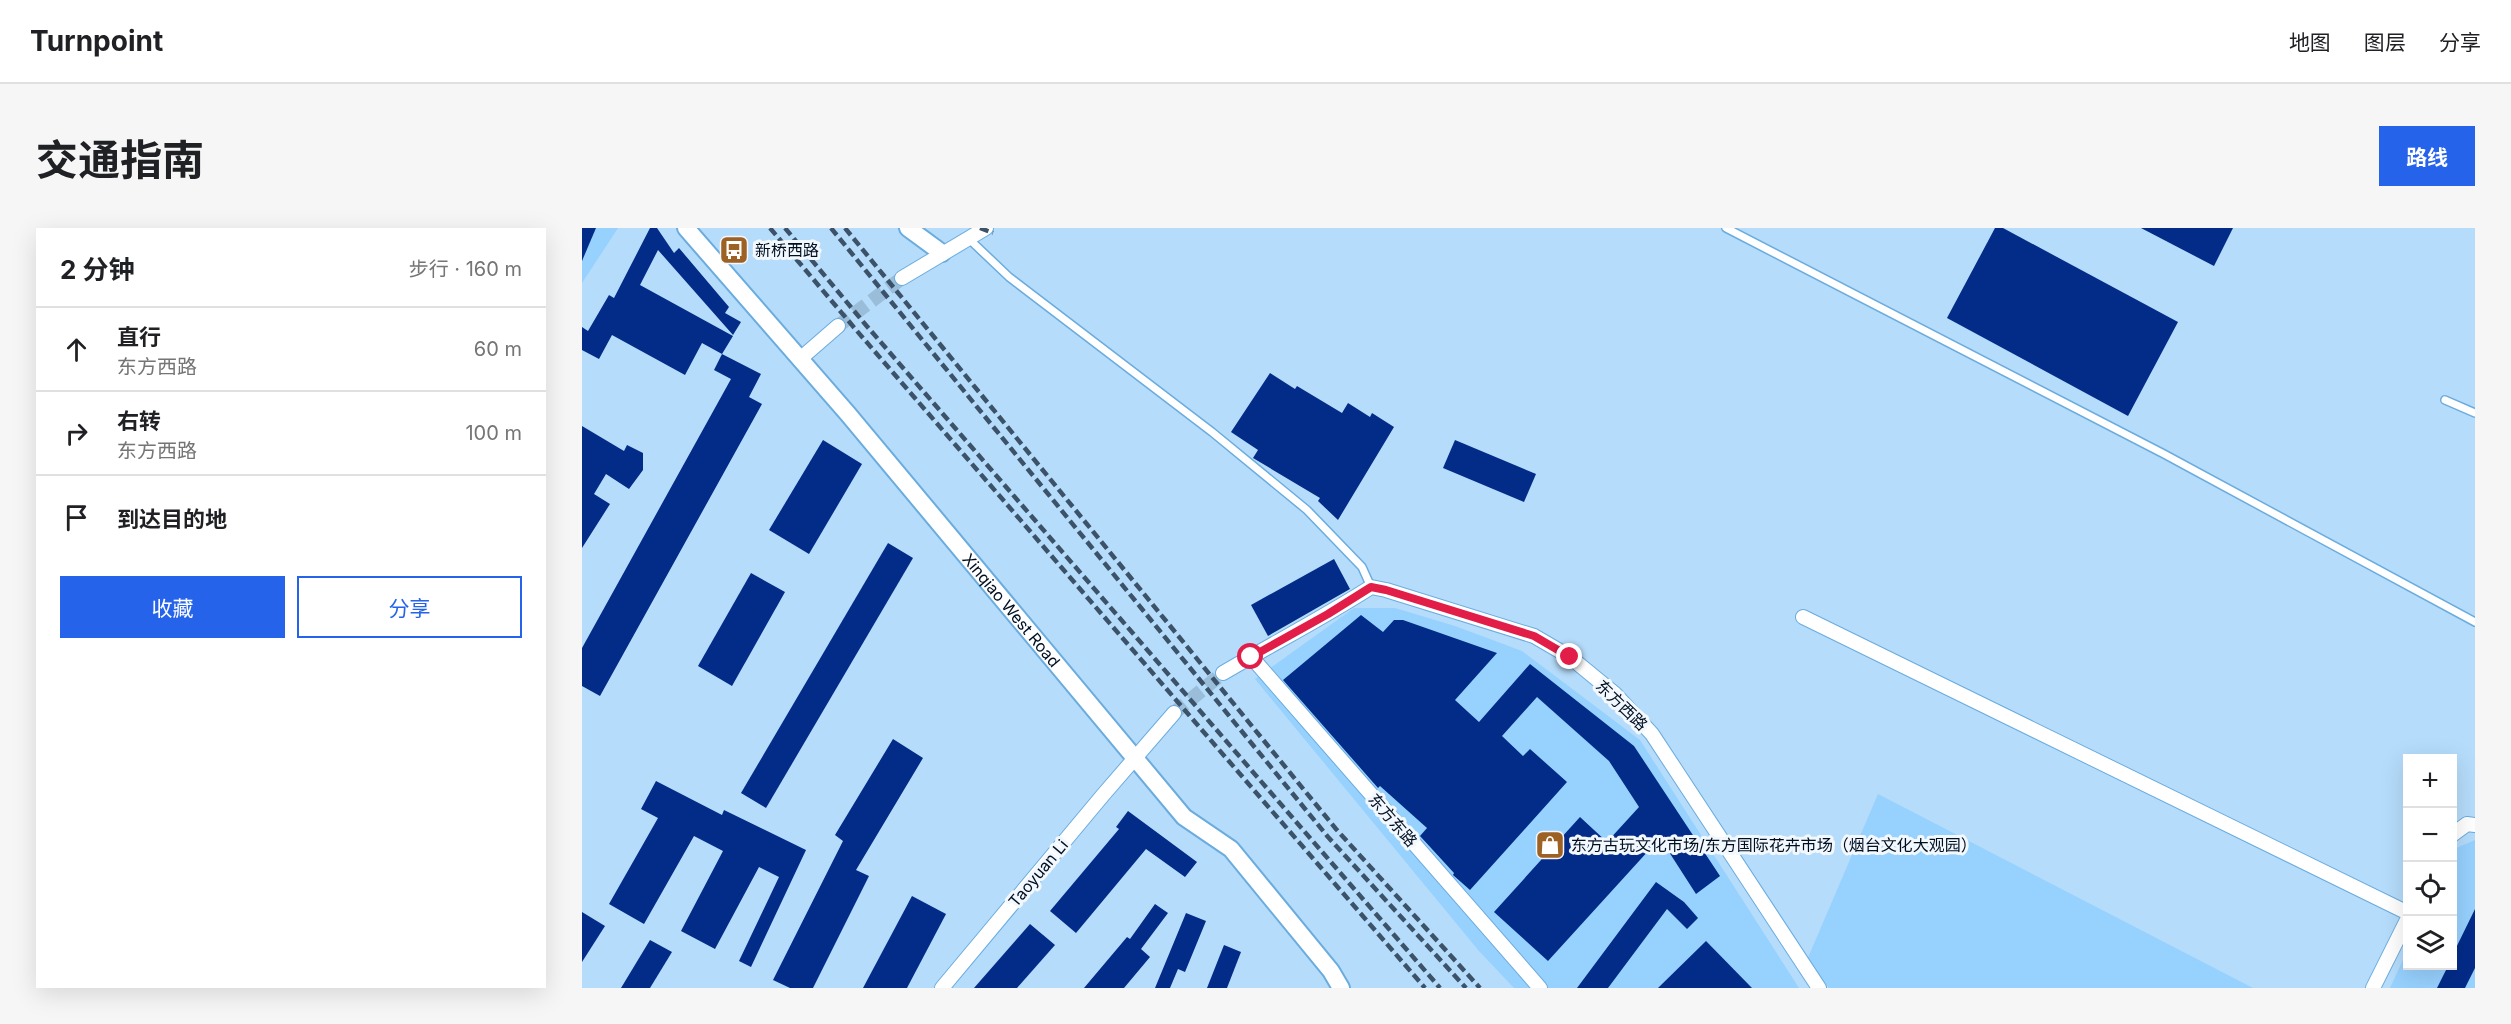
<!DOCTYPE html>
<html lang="zh">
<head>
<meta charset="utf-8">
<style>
	body { margin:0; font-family:Inter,"Noto Sans SC",sans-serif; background:#f6f6f6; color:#202124 }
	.controls { position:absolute; right:18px; bottom:18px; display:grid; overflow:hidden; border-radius:0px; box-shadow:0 6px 24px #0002 }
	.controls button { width:54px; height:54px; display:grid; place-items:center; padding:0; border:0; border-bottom:2px solid #e0e0e0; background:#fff; color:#202124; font:30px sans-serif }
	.stop { position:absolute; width:18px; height:18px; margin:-14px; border:4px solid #e11d48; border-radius:50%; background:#fff }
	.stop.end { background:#e11d48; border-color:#fff; box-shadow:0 2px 6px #0008 }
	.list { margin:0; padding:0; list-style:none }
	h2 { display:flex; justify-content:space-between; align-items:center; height:78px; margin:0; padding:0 24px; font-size:26px }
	h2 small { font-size:20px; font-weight:400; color:#757577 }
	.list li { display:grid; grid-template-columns:39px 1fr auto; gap:18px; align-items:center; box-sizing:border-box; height:84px; padding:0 24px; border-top:2px solid #e0e0e0 }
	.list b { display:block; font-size:22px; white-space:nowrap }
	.list p { margin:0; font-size:20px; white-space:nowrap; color:#757577 }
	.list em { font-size:20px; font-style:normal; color:#757577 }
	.actions { display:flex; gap:12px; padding:18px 24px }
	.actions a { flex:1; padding:14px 0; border:2px solid #2563eb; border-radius:0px; text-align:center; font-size:21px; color:#2563eb }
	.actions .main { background:#2563eb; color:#fff }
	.icon { flex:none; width:33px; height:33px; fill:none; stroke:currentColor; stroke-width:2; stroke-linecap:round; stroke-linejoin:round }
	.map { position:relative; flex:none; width:1893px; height:760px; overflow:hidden; border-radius:0px }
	header { display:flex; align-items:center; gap:36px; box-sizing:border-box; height:84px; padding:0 30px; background:#fff; border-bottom:2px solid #e0e0e0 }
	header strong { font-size:28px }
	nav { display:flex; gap:33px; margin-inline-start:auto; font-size:21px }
	.intro { display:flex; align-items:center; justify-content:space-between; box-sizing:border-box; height:144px; padding:0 36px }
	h1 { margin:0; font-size:42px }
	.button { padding:15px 27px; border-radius:0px; background:#2563eb; color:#fff; font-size:21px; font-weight:700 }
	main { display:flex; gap:36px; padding:0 36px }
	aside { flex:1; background:#fff; border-radius:0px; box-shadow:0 6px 24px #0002 }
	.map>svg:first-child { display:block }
	.built { fill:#97d1fe }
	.building { fill:#032b88 }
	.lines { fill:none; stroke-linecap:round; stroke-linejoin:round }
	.minor-tunnel { stroke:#9abdda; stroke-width:14; stroke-dasharray:14 7; stroke-linecap:butt }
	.service-casing { stroke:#6bacde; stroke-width:10 }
	.minor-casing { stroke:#6bacde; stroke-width:16 }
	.tertiary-casing { stroke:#6bacde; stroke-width:20 }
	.service { stroke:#fff; stroke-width:7 }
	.minor { stroke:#fff; stroke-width:14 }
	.tertiary { stroke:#fff; stroke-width:16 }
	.rail { stroke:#3b5268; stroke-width:4.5; stroke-dasharray:9 4.5; stroke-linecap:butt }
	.route { stroke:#e11d48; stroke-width:8 }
	.labels { text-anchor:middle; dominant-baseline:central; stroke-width:6; stroke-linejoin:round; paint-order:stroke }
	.poi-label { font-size:16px; fill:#000f20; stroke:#f2f8fd; text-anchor:start }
	.street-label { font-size:16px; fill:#000f20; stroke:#f2f8fd }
</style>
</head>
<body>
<header>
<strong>Turnpoint</strong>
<nav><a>地图</a><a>图层</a><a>分享</a></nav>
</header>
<div class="intro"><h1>交通指南</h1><a class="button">路线</a></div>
<main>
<aside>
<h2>2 分钟<small>步行 · 160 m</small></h2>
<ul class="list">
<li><svg class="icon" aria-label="ahead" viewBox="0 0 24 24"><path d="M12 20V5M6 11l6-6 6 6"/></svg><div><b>直行</b><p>东方西路</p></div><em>60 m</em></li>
<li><svg class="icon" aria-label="right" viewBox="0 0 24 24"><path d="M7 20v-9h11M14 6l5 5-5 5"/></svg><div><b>右转</b><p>东方西路</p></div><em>100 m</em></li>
<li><svg class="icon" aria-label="arrive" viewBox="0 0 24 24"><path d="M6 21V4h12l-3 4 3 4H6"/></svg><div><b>到达目的地</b></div></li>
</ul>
<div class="actions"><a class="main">收藏</a><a>分享</a></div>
</aside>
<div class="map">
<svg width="1893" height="760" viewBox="0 0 1893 760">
	<rect width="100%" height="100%" fill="#b5dcfb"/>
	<g class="built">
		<path d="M0,0H36L0,55Z"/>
		<path d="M772,380H813L873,398L940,423L1058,512L1217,760H932L897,723L673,451Z"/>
		<path d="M1296,566L1671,760H1247L1225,732Z"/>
		<path d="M1893,612V760H1808L1825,723L1826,738H1870L1871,628L1874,620Z"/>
	</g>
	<g class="building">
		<path d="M0,0H14L0,33Z"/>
		<path d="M68,0H75L92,25L97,20L147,79L143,85L159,94L151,107L76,22L58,57L151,108L140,126L120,115L103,147L30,107L17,131L0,122V99L6,103L27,67L32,70Z"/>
		<path d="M1413,0H1421L1596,94L1546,188L1365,90Z"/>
		<path d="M1559,0H1651L1632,38Z"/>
		<path d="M140,126L179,146L167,169L180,176L18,468L0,458V420L149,151L132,142Z"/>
		<path d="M688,145L713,161L715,158L760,185L766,175L788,189L790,185L812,199L756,292L736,273L738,270L671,230L676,222L649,204Z"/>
		<path d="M0,198L42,223L45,217L61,225V242L47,261L24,246L12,266L28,276L0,320Z"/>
		<path d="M241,212L280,236L227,326L187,302Z"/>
		<path d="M873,212L954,246L942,274L861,240Z"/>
		<path d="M306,315L331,330L184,580L159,565Z"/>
		<path d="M752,331L768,361L686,408L669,377Z"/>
		<path d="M169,345L203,364L150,458L116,438Z"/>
		<path d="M779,387L801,404L812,392H821L915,425L873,472L897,494L948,436L1052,518L1138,648L1114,666L1078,610L966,733L912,684L998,589L1025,614L1057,579L1027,533L955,469L920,508L941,528L948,521L985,554L888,662L871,647L872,645L838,608L845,600L798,558L796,560L701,452Z"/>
		<path d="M311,511L341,530L274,642L287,648L231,760H208L191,752L261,613L253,607Z"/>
		<path d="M74,553L140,587L142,582L224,622L169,739L157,733L197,649L177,639L133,721L99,703L141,623L112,608L62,696L27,676L76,590L59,581Z"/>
		<path d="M546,583L615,634L603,649L564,621L494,705L468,683L537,601L534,599Z"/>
		<path d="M1074,654L1102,674L1116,690L1105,701L1085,681L1026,760H995Z"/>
		<path d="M330,668L364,686L325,760H281Z"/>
		<path d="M573,676L586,685L559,721L568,729L542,760H502L545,709L548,711Z"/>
		<path d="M1893,681V740L1883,760H1855L1866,738H1870V728Z"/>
		<path d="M0,684L23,698L0,734Z"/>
		<path d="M604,685L624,693L603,744L596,741L588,760H573Z"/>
		<path d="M448,696L473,717L435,760H392Z"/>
		<path d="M68,712L90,724L68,760H39Z"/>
		<path d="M1124,713L1170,760H1076Z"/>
		<path d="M642,717L659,724L645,760H625Z"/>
	</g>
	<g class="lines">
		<g class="minor-tunnel">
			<path d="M256,98L320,50"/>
			<path d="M592,485L641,445"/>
		</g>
		<g class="service-casing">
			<g id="service">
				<path d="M1144,0L1582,226L1893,394"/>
				<path d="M386,10L427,49L630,204L725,282L780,339L789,359"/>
				<path d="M1863,172L1893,185"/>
			</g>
		</g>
		<g class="minor-casing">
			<g id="minor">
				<path d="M320,50L404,0"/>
				<path d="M218,131L256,98"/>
				<path d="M1221,389L1826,685"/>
				<path d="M665,424L958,760"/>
				<path d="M641,445C690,416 741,390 789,359L804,362L952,408L988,429L1033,466L1070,506L1237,760"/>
				<path d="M1870,607L1885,596L1893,597"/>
				<path d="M360,760L521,567L592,485"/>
				<path d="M1791,760L1826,690"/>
			</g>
		</g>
		<g class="tertiary-casing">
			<g id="tertiary">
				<path id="s1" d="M104,0L266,186L602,589L649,621L749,743L759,760"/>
				<path d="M326,0L360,25"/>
			</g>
		</g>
		<use href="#service" class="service"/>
		<use href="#minor" class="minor"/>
		<use href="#tertiary" class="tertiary"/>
		<g class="rail">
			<path d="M188,0L275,103L843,760"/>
			<path d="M203,0L283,96L858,760"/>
			<path d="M249,0L746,609L884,760"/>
			<path d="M263,0L754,601L898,760"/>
			<path d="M398,0L411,5"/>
		</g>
	</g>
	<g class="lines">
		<path class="route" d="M669,429L746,386L789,359L804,362L952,408L988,429"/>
	</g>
	<defs>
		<g id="bus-square" transform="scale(1.5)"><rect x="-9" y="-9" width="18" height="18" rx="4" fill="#9d6123" stroke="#f2f8fd"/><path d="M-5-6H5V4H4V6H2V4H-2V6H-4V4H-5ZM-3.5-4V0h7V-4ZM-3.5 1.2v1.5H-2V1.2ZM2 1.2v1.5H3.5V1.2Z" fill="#fff"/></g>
		<g id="shop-square" transform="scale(1.5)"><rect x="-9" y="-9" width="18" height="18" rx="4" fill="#9d6123" stroke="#f2f8fd"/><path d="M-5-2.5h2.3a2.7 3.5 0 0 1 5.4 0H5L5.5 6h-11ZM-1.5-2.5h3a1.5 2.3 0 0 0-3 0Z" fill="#fff"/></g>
	</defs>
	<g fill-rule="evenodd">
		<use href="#bus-square" x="152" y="22"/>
		<use href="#shop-square" x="968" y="617"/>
	</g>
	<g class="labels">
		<g class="poi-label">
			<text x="173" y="22">新桥西路</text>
			<text x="989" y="617">东方古玩文化市场/东方国际花卉市场（烟台文化大观园）</text>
		</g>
		<g class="street-label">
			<text stroke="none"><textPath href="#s1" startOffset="502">Xinqiao West Road</textPath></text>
			<text transform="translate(1040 477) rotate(44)">东方西路</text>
			<text transform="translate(811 592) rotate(49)">东方东路</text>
			<text transform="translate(456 645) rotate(-50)">Taoyuan Li</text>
		</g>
	</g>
</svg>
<div class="controls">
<button>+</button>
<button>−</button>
<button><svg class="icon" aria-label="locate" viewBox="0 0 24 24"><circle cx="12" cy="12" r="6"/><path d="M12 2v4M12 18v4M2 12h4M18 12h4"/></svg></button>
<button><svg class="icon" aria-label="layers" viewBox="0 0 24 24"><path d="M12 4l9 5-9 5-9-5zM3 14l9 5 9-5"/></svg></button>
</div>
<div class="stop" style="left:669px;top:429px"></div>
<div class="stop end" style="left:988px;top:429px"></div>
</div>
</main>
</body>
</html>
